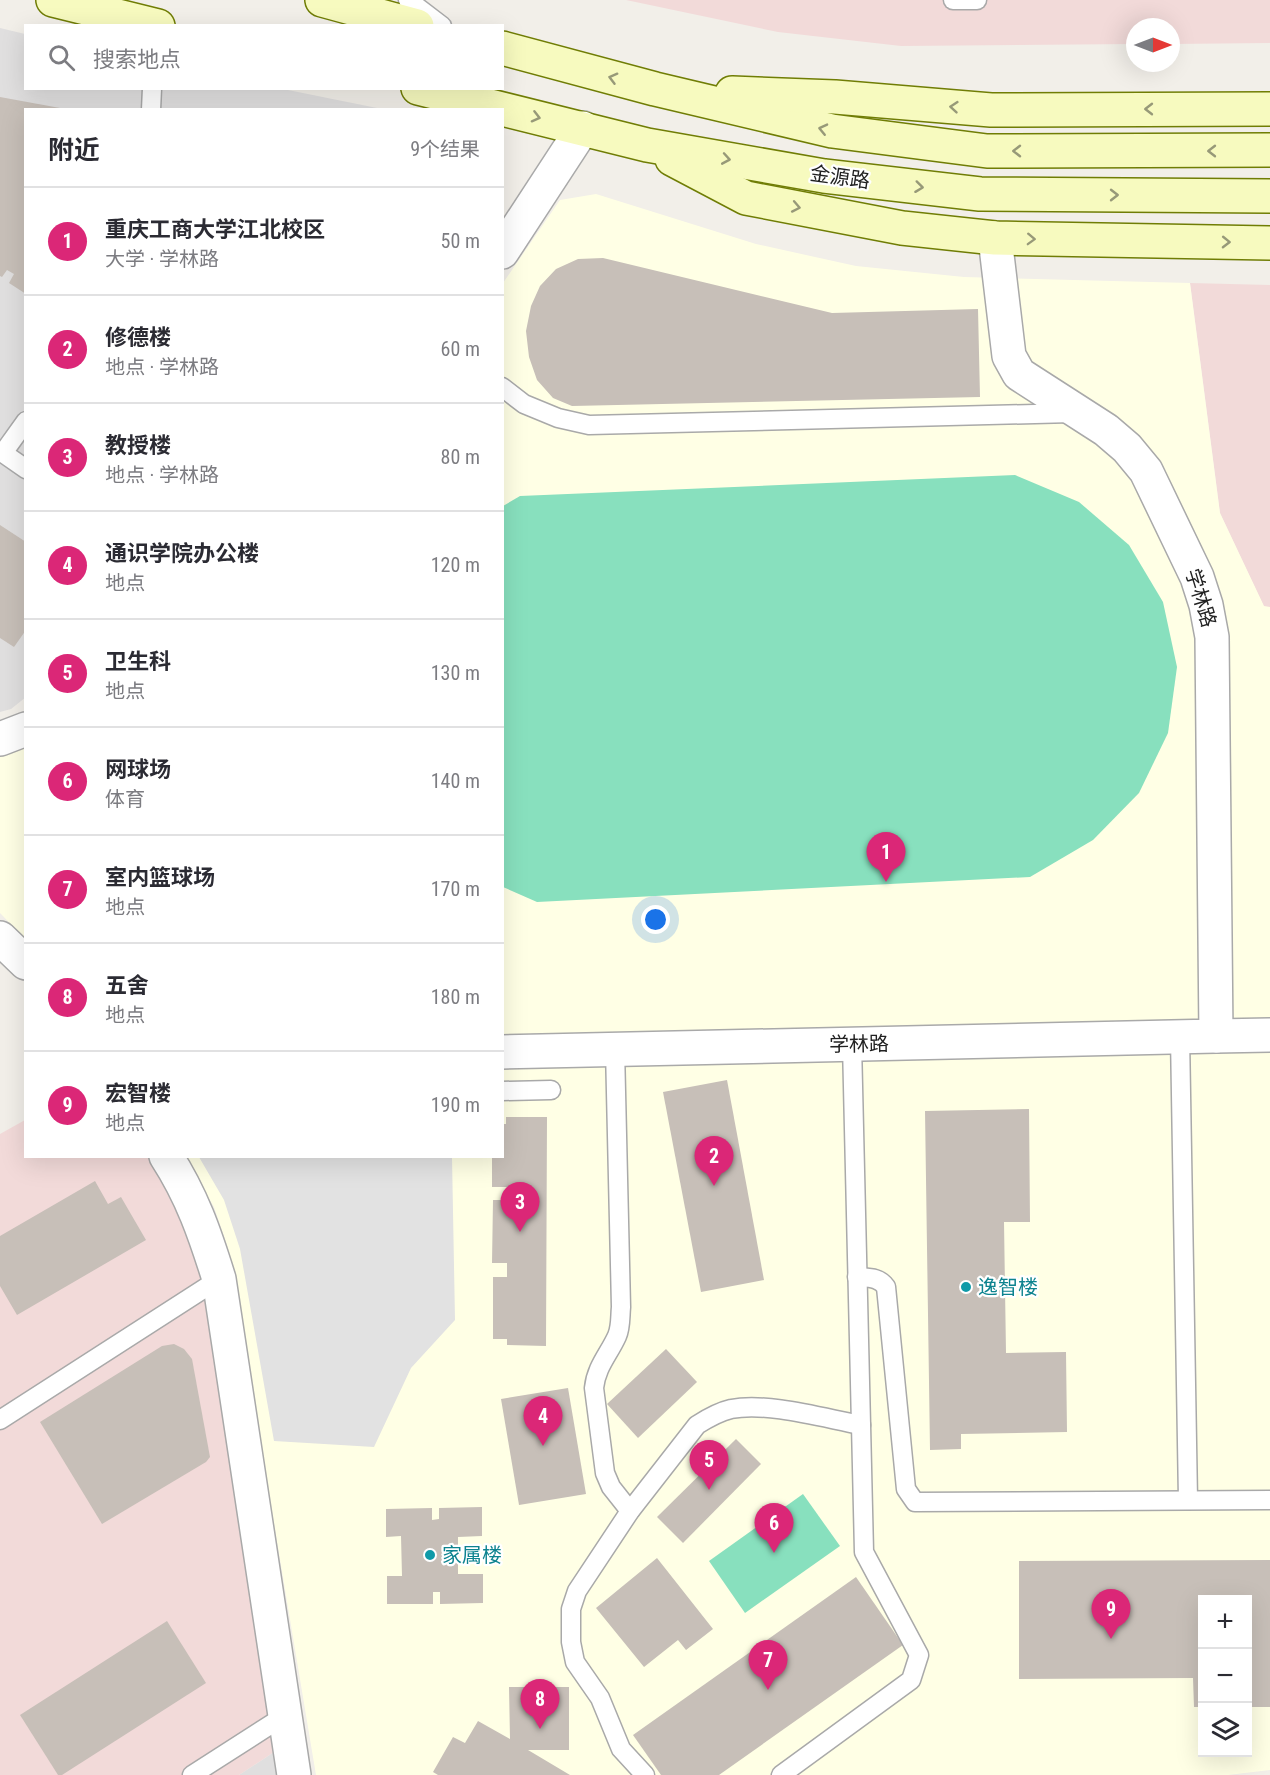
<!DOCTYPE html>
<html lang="zh">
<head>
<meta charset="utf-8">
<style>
	body { margin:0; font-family:"Roboto Condensed","Noto Sans SC",sans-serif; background:#f2f2f3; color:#2b2b33 }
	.controls { position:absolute; right:18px; bottom:18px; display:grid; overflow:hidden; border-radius:0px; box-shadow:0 6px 24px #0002 }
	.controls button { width:54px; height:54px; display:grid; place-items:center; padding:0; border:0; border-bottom:2px solid #e1e1e2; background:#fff; color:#2b2b33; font:30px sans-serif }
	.compass { position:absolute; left:1126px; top:18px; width:54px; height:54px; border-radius:50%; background:#fff; box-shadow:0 6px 24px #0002; rotate:90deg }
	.you { position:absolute; left:656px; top:920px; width:21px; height:21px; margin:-15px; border:4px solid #fff; border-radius:50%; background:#1a73e8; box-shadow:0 0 0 9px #1a73e833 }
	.badge { display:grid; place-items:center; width:39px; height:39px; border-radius:50%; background:#db2777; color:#fff; font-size:20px; font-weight:700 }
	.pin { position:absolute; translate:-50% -50px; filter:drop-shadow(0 2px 3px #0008) }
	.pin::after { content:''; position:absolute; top:32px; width:21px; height:18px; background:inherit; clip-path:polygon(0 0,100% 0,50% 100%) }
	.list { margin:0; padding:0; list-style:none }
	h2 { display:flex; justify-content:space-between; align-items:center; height:78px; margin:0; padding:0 24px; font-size:26px }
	h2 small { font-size:20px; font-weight:400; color:#7c7c81 }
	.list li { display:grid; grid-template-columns:39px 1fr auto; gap:18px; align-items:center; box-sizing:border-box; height:108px; padding:0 24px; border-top:2px solid #e1e1e2 }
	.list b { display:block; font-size:22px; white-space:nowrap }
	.list p { margin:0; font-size:20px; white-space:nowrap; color:#7c7c81 }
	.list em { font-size:20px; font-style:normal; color:#7c7c81 }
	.icon { flex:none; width:33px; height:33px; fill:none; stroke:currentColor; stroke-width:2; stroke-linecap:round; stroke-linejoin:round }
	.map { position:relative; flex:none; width:1270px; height:1775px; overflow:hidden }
	.search { position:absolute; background:#fff; box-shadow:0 6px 24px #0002; left:24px; top:24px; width:480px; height:66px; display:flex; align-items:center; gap:15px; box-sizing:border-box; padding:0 21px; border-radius:0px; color:#7c7c81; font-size:22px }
	.panel { position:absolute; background:#fff; box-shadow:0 6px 24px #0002; left:24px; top:108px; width:480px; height:1050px; border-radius:0px }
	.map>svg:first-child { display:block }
	.residential { fill:#e0dfdf }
	.commercial { fill:#f2dad9 }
	.education { fill:#ffffe5; fill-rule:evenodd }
	.pitch { fill:#88e0be }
	.parking { fill:#e2e2e2 }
	.building { fill:#c7bfb8 }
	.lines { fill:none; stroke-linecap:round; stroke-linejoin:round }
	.lane-casing { stroke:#a9a9a9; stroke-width:21 }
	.street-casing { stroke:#a9a9a9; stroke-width:36 }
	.secondary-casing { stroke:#707d05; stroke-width:36 }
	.lane { stroke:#fff; stroke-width:18 }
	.street { stroke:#fff; stroke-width:33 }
	.secondary { stroke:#f7fabf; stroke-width:33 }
	.oneway { stroke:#979978 }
	.culture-dot { fill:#0f9aa8; stroke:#fff; stroke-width:2 }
	.labels { text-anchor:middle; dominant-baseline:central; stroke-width:4.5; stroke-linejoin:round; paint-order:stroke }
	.street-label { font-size:20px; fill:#222; stroke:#fff }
	.culture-label { font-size:20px; fill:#0d838f; stroke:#fff; text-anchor:start }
</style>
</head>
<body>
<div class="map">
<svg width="1270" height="1775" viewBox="0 0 1270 1775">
	<rect width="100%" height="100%" fill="#f2efe9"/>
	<g class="residential">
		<path d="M0,28L25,34L26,88L283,89L382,109L26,110V697L11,709L0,712Z"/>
		<path d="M277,1750L281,1775H239Z"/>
	</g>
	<g class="commercial">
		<path d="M626,0H1270V43L1171,44V27H1135V44L901,46L778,32Z"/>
		<path d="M1190,283L1270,285V607H1264L1220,513Z"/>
		<path d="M25,1120L26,1156L150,1157L167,1184L208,1282L277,1750L239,1775H0V1134Z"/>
	</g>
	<g class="education">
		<path d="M596,194L756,244L856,266L964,277L1190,283L1220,513L1264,606L1270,607V1770L1228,1775H316L228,1248L214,1207L185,1157L502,1156L503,283L560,200ZM1202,1600H1248V1752H1202Z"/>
		<path d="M25,744V939L0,913V751Z"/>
	</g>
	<g class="pitch">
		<path d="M1015,475L1079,502L1129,545L1163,602L1177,667L1168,733L1139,793L1093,840L1030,877L537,902L503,887V506L520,496Z"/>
		<path d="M803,1494L840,1546L745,1613L709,1561Z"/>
	</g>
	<path class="parking" d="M199,1157H452L455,1320L411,1368L374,1447L274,1441L240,1249L224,1200Z"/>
	<g class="building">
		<path d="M0,97L60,108L26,110V294L9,283L14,274L7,270L2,277L0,276Z"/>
		<path d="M603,258L832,313L978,309L980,397L572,406L553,398L537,380L529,357L526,331L531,306L540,286L556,269L578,259Z"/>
		<path d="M0,525L26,542V630L14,647L0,638Z"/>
		<path d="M727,1080L764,1280L701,1292L663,1092Z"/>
		<path d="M1029,1109L1030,1222H1004L1006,1353L1066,1352L1067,1432L961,1434V1449L930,1450L925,1111Z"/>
		<path d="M506,1117H547L546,1346L507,1345V1339H493V1277H507V1263H492L493,1200H507V1187H492V1156H502V1124H506Z"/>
		<path d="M95,1181L108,1204L121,1197L146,1240L17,1315L0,1286V1236Z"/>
		<path d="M174,1344L184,1349L192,1359L210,1457L206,1462L102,1524L40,1422L162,1346Z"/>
		<path d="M666,1349L697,1382L638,1438L607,1404Z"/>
		<path d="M568,1388L586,1494L519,1505L501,1399Z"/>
		<path d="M736,1439L761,1464L683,1543L657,1517Z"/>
		<path d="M482,1507V1536L458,1537V1574H483V1603L440,1604V1592H433V1604H387V1576H402L401,1536L386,1537V1509L432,1508V1520L439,1519V1508Z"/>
		<path d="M657,1558L713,1629L686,1650L678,1640L644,1667L596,1608Z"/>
		<path d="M1270,1560V1707H1248V1600H1202V1707H1194L1193,1678L1019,1679V1561Z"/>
		<path d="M856,1577L903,1645L719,1775H661L633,1735Z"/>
		<path d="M167,1621L206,1683L62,1775H58L20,1715Z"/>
		<path d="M509,1687H569V1750H528L570,1775H438L433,1772L453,1737L465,1743L478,1721L510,1739Z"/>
	</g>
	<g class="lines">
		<g class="lane-casing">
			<g id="lane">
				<path d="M408,0L442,26"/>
				<path d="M953,0H977"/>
				<path d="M151,110L152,88"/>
				<path d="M502,387L524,404L558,418L589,425L1073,413"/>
				<path d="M0,451L26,469"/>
				<path d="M3,453L26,421"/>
				<path d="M1180,1036L1188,1500"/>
				<path d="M615,1049L621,1307C620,1317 621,1327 617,1336C609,1354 596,1367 594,1388L605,1473L611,1487L630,1511"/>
				<path d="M502,1091L551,1090"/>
				<path d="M857,1277C869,1278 879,1277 886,1287L906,1489L915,1502L1270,1500"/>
				<path d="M0,1420L219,1279"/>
				<path d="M192,1775L284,1716"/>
				<path d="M645,1775L621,1749L600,1698L575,1662L571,1642V1609L577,1591L630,1511L697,1425C708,1418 718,1412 731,1409C768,1402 823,1418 861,1425"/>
				<path d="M781,1775L911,1680L919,1655L864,1552L852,1044"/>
			</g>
		</g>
		<g class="street-casing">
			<g id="street">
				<path d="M502,252L583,128"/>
				<path d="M0,739L26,729"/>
				<path d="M0,938L26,963"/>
				<path d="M1216,1036L1270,1035"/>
				<path d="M502,1052L1216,1036L1212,637L1206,605L1197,577L1146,471L1127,448L1106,430L1019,374L1009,356L995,238"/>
				<path d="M166,1156C192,1196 205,1234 219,1279L294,1775"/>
			</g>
		</g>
		<g class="secondary-casing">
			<g id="secondary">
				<path d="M53,0L158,26"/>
				<path d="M322,0L417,26"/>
				<path d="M502,48L655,89L832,131L987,151L1270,150"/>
				<path d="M418,88L647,145L824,176L980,194L1270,196"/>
				<path d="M732,93L835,97L991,110L1270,109"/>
				<path d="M672,159L746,198L902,228L995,238L1270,243"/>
			</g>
		</g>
		<use href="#lane" class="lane"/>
		<use href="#street" class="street"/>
		<use href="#secondary" class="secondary"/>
	</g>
	<defs><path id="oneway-chevron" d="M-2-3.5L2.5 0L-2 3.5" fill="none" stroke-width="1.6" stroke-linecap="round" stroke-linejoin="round" transform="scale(1.5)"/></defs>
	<g class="oneway">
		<use href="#oneway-chevron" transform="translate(613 78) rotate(-165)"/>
		<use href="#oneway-chevron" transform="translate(954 107) rotate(-175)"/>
		<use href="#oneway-chevron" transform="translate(1149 109) rotate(180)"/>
		<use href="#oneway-chevron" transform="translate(536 117) rotate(14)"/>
		<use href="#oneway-chevron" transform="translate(823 129) rotate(-167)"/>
		<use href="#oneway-chevron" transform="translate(1017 151) rotate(180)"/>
		<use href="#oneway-chevron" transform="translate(1212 151) rotate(180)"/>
		<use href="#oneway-chevron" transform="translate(726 159) rotate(10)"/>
		<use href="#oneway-chevron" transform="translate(919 187) rotate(7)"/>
		<use href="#oneway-chevron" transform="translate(1114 195)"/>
		<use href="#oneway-chevron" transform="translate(796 207) rotate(11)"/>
		<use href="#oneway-chevron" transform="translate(1031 239) rotate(2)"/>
		<use href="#oneway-chevron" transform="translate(1226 242) rotate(1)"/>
	</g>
	<g class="culture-dot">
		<circle cx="966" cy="1287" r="6"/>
		<circle cx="430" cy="1555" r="6"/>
	</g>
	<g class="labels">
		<g class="street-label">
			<text transform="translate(840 177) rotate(8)">金源路</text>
			<text transform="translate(1201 598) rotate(73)">学林路</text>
			<text transform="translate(859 1044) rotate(-1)">学林路</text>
		</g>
		<g class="culture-label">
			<text x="978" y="1287">逸智楼</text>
			<text x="442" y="1555">家属楼</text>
		</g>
	</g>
</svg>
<div class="controls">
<button>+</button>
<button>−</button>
<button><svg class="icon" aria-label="layers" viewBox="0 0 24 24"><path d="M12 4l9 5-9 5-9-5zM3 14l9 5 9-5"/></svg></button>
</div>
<svg class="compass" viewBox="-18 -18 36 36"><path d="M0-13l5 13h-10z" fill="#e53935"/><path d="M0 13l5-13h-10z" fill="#7c7c81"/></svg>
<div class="you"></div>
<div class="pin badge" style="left:886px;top:882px">1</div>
<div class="pin badge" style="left:714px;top:1186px">2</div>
<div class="pin badge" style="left:520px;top:1232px">3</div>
<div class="pin badge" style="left:543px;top:1446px">4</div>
<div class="pin badge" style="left:709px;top:1490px">5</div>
<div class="pin badge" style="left:774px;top:1553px">6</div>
<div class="pin badge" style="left:768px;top:1690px">7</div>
<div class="pin badge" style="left:540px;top:1729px">8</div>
<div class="pin badge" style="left:1111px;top:1639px">9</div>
<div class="search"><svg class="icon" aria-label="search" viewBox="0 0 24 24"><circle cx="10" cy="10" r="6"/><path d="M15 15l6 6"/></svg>搜索地点</div>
<section class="panel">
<h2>附近<small>9个结果</small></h2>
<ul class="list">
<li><span class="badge">1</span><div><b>重庆工商大学江北校区</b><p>大学 · 学林路</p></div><em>50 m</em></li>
<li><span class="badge">2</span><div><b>修德楼</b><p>地点 · 学林路</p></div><em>60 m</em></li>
<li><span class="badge">3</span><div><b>教授楼</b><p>地点 · 学林路</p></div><em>80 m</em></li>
<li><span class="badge">4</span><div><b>通识学院办公楼</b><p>地点</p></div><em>120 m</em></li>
<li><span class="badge">5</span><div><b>卫生科</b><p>地点</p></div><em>130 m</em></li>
<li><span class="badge">6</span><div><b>网球场</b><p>体育</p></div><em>140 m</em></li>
<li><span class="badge">7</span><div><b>室内篮球场</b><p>地点</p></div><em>170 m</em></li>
<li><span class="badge">8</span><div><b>五舍</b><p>地点</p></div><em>180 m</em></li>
<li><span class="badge">9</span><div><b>宏智楼</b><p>地点</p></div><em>190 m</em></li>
</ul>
</section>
</div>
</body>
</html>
